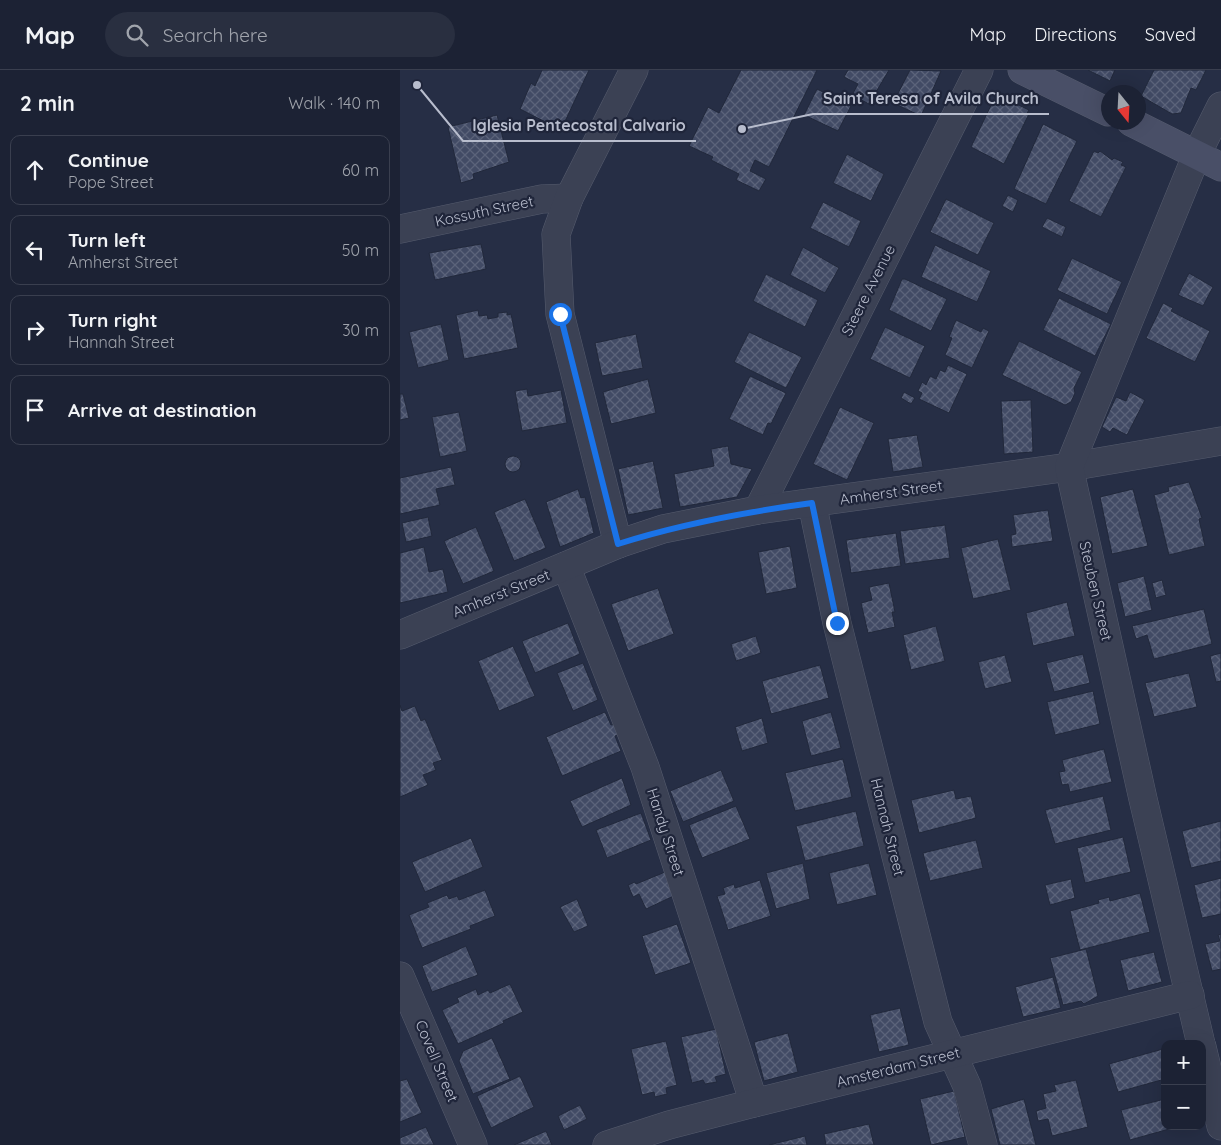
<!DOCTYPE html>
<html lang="en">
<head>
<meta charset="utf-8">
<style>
	body { margin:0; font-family:Quicksand,sans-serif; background:#292f40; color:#f1f3f6 }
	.controls { position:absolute; right:15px; bottom:15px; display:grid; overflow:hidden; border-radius:10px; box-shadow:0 5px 20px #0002 }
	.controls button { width:45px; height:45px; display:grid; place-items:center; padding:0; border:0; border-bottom:1px solid #3a3f4f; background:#1c2234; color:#f1f3f6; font:25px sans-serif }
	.compass { position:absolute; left:701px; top:15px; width:45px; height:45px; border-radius:50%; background:#1c2234; box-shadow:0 5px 20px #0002; rotate:162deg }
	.stop { position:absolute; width:15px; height:15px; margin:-11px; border:4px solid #1a73e8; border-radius:50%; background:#fff }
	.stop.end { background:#1a73e8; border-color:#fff; box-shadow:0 1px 5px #0008 }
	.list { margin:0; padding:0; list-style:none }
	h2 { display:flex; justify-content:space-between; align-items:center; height:65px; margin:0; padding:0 20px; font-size:21px }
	h2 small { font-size:16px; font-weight:400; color:#a0a4ac }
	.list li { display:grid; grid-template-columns:32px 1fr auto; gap:15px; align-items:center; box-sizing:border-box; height:70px; margin:0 10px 10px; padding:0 10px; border:1px solid #3a3f4f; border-radius:10px }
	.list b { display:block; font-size:19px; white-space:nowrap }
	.list p { margin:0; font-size:16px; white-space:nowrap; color:#a0a4ac }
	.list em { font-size:16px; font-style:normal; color:#a0a4ac }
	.icon { flex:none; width:28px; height:28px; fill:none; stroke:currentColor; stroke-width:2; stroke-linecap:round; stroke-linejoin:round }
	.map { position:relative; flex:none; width:821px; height:1075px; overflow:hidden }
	header { display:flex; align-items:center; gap:30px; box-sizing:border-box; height:70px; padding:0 25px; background:#1c2234; border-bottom:1px solid #3a3f4f }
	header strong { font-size:24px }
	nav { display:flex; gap:28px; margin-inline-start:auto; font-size:18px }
	.search { width:350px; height:45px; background:#292f40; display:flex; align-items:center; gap:12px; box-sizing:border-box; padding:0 18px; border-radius:28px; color:#a0a4ac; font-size:19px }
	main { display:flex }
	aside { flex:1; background:#1c2234 }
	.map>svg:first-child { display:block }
	.building { fill:url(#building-cross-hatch); stroke:#21283b }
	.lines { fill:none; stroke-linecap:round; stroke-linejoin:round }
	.street-casing { stroke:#565c6e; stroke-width:29 }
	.secondary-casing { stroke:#565c6e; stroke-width:29 }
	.street { stroke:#3b4154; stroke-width:28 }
	.secondary { stroke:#494f67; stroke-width:28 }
	.route { stroke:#1a73e8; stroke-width:6 }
	.labels { text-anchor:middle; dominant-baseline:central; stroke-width:4.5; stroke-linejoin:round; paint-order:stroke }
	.street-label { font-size:15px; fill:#b8bdcd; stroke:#1f253a }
	.leader { fill:none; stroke:#b8bdcd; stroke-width:2 }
	.callout-dot { fill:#b8bdcd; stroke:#1f253a; stroke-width:2 }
	.callout-label { font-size:16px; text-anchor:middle; font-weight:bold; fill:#b8bdcd; stroke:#1f253a; stroke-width:4.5; stroke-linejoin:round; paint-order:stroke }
</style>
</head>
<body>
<header>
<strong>Map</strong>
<div class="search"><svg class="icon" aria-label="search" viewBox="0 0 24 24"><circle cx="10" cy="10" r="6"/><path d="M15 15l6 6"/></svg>Search here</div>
<nav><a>Map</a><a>Directions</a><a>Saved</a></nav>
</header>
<main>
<aside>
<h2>2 min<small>Walk · 140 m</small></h2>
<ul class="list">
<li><svg class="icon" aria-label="ahead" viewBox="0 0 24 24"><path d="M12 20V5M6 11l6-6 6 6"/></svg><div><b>Continue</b><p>Pope Street</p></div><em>60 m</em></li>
<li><svg class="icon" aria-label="left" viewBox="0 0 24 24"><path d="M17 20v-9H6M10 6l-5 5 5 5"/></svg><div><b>Turn left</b><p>Amherst Street</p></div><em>50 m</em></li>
<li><svg class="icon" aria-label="right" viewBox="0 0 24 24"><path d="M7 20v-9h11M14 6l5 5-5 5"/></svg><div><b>Turn right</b><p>Hannah Street</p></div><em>30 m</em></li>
<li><svg class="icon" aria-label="arrive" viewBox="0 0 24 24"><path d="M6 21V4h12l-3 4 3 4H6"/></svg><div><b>Arrive at destination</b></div></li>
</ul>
</aside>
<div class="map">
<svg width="821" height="1075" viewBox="0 0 821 1075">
	<defs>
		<pattern id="building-cross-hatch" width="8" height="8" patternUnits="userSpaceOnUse" patternTransform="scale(1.25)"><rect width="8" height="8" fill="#424b65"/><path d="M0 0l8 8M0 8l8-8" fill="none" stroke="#5b637a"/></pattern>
	</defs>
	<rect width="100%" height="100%" fill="#262e45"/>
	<g class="building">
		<path d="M142,0H189L161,60L120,39L131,13L135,16Z"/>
		<path d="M341,0H417L369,97L355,90L350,101L366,109L359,121L336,110L339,104L311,90L313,87L289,76L308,37L319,43Z"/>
		<path d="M448,0H489L469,34L452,25L458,14L444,7Z"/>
		<path d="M510,0L541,1L521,46L493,33Z"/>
		<path d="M688,0H715L710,11Z"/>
		<path d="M754,0H806L796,20L791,18L781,43L772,44L741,26Z"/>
		<path d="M417,19L451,36L438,61L404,45Z"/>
		<path d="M598,25L629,40L627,43L629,44L604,94L571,77L595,27Z"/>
		<path d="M97,45L109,92L73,104L74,109L61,113L48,57Z"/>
		<path d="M643,54L677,71L646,134L614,119Z"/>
		<path d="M694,81L698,83L700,81L712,90L714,88L723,92L721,95L726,97L701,147L669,131Z"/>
		<path d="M447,84L484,104L471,131L433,113Z"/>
		<path d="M608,125L618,130L613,142L602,136Z"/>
		<path d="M546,129L594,153L578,185L530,162Z"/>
		<path d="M423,132L461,151L449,177L410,158Z"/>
		<path d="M647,148L666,157L662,167L642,157Z"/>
		<path d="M81,174L86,199L35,210L29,183Z"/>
		<path d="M535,175L591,201L577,232L521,207Z"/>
		<path d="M403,177L439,198L425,223L390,205Z"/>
		<path d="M672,188L722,212L707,244L657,220Z"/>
		<path d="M789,203L813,217L803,236L778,225Z"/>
		<path d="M366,204L418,230L405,257L353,231Z"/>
		<path d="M502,209H505L547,229L531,261L489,240Z"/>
		<path d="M659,228L711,254L695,286L643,260Z"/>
		<path d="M763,233L773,238L771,241L810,261L795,292L746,268Z"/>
		<path d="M78,240L79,246L87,245L88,249L98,247V243L107,242V245L111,244L118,278L64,289L56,245Z"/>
		<path d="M556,250L581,262L583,258L589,261L572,298L545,285L552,268L549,267Z"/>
		<path d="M41,254L49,290L18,298L9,262Z"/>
		<path d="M485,257L525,276L510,308L470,289Z"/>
		<path d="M349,262L402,287L386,318L334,292Z"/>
		<path d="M236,264L243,298L202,306L195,273Z"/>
		<path d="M619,271L682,302L674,318L675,323L671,332L665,335L602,305Z"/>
		<path d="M548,295L567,304L549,343L519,329L522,323L518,321L522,312L526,315L530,306L536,309L540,300L545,302Z"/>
		<path d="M350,306L386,323L371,354L368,353L363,365L329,349Z"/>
		<path d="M248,309L256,343L211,354L203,322Z"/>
		<path d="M127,319L128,326L161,320L167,353L122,361L115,321Z"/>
		<path d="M504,322L515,328L511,334L501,328Z"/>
		<path d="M730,322L745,330L727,365L713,358L710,362L702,357L716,327L726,331Z"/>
		<path d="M0,324H3L9,348L0,350Z"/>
		<path d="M631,330L633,382L604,384L601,331Z"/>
		<path d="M440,337L474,353L447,410L413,394Z"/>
		<path d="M59,342L67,381L40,387L32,347Z"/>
		<path d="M517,365L523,397L493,402L488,369Z"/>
		<path d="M328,376L331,394L352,399L337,427L280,437L274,404L314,396L311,379Z"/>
		<circle cx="113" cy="394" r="8"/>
		<path d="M253,391L263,438L228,445L218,399Z"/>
		<path d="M51,397L55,415L36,419L40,435L0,444V408Z"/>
		<path d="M789,412L802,448L799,449L805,476L769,485L754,425L769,421L768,417Z"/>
		<path d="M178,419L181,428L185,427L194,463L160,477L146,432Z"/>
		<path d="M733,419L748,476L712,484L700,427Z"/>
		<path d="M125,429L146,478L114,491L94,442Z"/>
		<path d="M648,440L653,471L612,477L611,465L616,464L613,445Z"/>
		<path d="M28,447L32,466L6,472L2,453Z"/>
		<path d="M545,455L550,488L505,494L500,461Z"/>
		<path d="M76,457L94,501L63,514L44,471Z"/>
		<path d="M496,463L501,496L451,503L446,470Z"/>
		<path d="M598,469L611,520L573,529L561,478Z"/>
		<path d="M390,476L397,518L366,524L358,482Z"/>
		<path d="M24,477L29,502L43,499L48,522L0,533V483Z"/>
		<path d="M744,506L752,540L725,547L717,513Z"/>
		<path d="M762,510L766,525L756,528L752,513Z"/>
		<path d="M489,513L495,542H492L495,557L468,563L461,533L472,530L469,517Z"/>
		<path d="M258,518L274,564L228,581L211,534Z"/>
		<path d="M667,532L675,566L633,576L626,543Z"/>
		<path d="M804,539L812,574L754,589L747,565L736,569L732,556Z"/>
		<path d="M168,553L180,584L135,603L122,571Z"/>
		<path d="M536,556L545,591L511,600L503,565Z"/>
		<path d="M356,566L361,583L336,591L331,574Z"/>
		<path d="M113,576L135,626L99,641L78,591Z"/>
		<path d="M821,583V611L816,612L810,586Z"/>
		<path d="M683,584L690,613L654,622L646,593Z"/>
		<path d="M605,585L612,612L585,619L578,592Z"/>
		<path d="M183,593L198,630L173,641L157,603Z"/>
		<path d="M420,595L429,628L371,644L362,611Z"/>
		<path d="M789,603L797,637L754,647L745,613Z"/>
		<path d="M693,621L700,654L655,665L647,632Z"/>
		<path d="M0,635L2,641L15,636L21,651L25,649L42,690L33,693L36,700L23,705L28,715L0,727Z"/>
		<path d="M205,642L211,655L215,654L220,664L215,666L221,681L162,706L146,667Z"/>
		<path d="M431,642L441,678L411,686L402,651Z"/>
		<path d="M362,648L368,673L342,681L335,657Z"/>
		<path d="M704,679L712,712L670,722L668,714L662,715L659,702L665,701L662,690Z"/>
		<path d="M443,689L452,727L395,741L385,703Z"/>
		<path d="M321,700L334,731L283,752L270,721Z"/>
		<path d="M222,708L231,735L182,757L170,731Z"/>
		<path d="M554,720L556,729L571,726L576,748L519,763L511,730Z"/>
		<path d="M703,726L711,760L655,774L645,740Z"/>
		<path d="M336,736L350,769L302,788L289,755Z"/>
		<path d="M456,741L464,776L405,791L396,756Z"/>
		<path d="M241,743L251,770L207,788L196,760Z"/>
		<path d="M821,751V791L791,798L782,761Z"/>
		<path d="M723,767L731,802L685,813L677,778Z"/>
		<path d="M71,768L83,797L25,822L12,792Z"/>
		<path d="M576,770L583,798L530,811L523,783Z"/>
		<path d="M403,793L410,829L376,839L366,803Z"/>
		<path d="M469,793L477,825L437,835L429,803Z"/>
		<path d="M270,800L280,823L246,839L239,824L233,827L228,815L235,812L236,814Z"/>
		<path d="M821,808V844L802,848L794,815Z"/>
		<path d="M671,809L675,828L650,835L645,815Z"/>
		<path d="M360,810L371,846L328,860L317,826L325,824L323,818L334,814L335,818Z"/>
		<path d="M85,820L95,846L70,856L71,859L22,878L9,845L29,837L27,833L47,825L49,829L57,826L59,830Z"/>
		<path d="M740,823L750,862L680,880L670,841L699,833L698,830L709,827L710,831Z"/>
		<path d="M177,829L188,856L174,862L160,837Z"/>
		<path d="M277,854L291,893L255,905L242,866Z"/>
		<path d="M821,864V899L812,901L805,874L820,871L818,865Z"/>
		<path d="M66,876L78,905L32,922L22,896Z"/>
		<path d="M686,879L698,926L684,934L681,931L663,935L650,888Z"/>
		<path d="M754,882L762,912L728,921L720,890Z"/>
		<path d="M653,907L661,938L623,947L615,917Z"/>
		<path d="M110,914L123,942L103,951L104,953L58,974L42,940L59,932L57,928L76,919L78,925L88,920L90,923Z"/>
		<path d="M500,938L509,975L479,982L470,945Z"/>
		<path d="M316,959L326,1004L315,1007L317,1012L305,1014L303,1010L292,1013L281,967Z"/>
		<path d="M388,963L398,1002L364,1011L354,972Z"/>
		<path d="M92,968L110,1009L73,1024L59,991L63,981Z"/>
		<path d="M266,971L277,1015L266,1018L267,1024L255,1027L254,1022L242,1025L231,979Z"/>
		<path d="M763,979L765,1009L718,1022L709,994Z"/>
		<path d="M120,1006L134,1037L91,1058L77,1026Z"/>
		<path d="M7,1009L22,1043L0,1052V1011Z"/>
		<path d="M676,1010L688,1057L652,1066L648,1049L638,1051L636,1041L646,1038L643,1024L656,1021L654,1015Z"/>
		<path d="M554,1021L565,1067L531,1075L520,1029Z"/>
		<path d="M624,1029L636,1075H600L591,1039Z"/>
		<path d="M765,1029V1056H780L730,1070L721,1040Z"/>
		<path d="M180,1035L187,1049L164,1060L158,1046Z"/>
		<path d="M469,1054L474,1075H426L424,1064Z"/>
		<path d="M26,1057L34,1075H0V1068Z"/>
		<path d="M146,1061L152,1075H114Z"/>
		<path d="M405,1066L407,1075H369Z"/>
	</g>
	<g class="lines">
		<g class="street-casing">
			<g id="street">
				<path d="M0,159L142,129L169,128"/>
				<path d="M412,433L437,553L538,952L567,1016L583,1075"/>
				<path d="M358,440L579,0"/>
				<path d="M218,474L160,244L156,164L169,128L234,0"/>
				<path d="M166,496L245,697L354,1033"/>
				<path d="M0,565L218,474L263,459L358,440L669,397L821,371"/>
				<path d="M0,906L73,1075"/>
				<path d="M801,974L743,729L669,397L797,84L821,36"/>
				<path d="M802,977L821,1056"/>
				<path d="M207,1075L269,1055L354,1033L790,925"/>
			</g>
		</g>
		<g class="secondary-casing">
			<g id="secondary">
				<path d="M622,0L708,42"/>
				<path d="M731,52L821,97"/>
			</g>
		</g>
		<use href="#street" class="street"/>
		<use href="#secondary" class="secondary"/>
	</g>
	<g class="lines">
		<path class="route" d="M160,244L218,474C281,454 346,442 412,433L437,553"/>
	</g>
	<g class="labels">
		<g class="street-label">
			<text transform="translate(84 141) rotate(-12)">Kossuth Street</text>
			<text transform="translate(468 220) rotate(-63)">Steere Avenue</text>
			<text transform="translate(491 422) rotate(-8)">Amherst Street</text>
			<text transform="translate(696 521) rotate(77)">Steuben Street</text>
			<text transform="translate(101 523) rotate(-22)">Amherst Street</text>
			<text transform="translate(488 757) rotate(76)">Hannah Street</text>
			<text transform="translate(266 762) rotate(72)">Handy Street</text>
			<text transform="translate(37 991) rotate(67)">Covell Street</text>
			<text transform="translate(498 997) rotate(-14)">Amsterdam Street</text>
		</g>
	</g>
	<path class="leader" d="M342 59L413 44H649M17 15L63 71H296"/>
	<g class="callout-dot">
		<circle cx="342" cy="59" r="5"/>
		<circle cx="17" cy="15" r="5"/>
	</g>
	<g class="callout-label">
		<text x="531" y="34">Saint Teresa of Avila Church</text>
		<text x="179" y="61">Iglesia Pentecostal Calvario</text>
	</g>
</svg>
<div class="controls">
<button>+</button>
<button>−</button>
</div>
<svg class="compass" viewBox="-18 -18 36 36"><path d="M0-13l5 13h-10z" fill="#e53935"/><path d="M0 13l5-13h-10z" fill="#a0a4ac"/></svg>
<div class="stop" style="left:160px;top:244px"></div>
<div class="stop end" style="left:437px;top:553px"></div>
</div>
</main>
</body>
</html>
